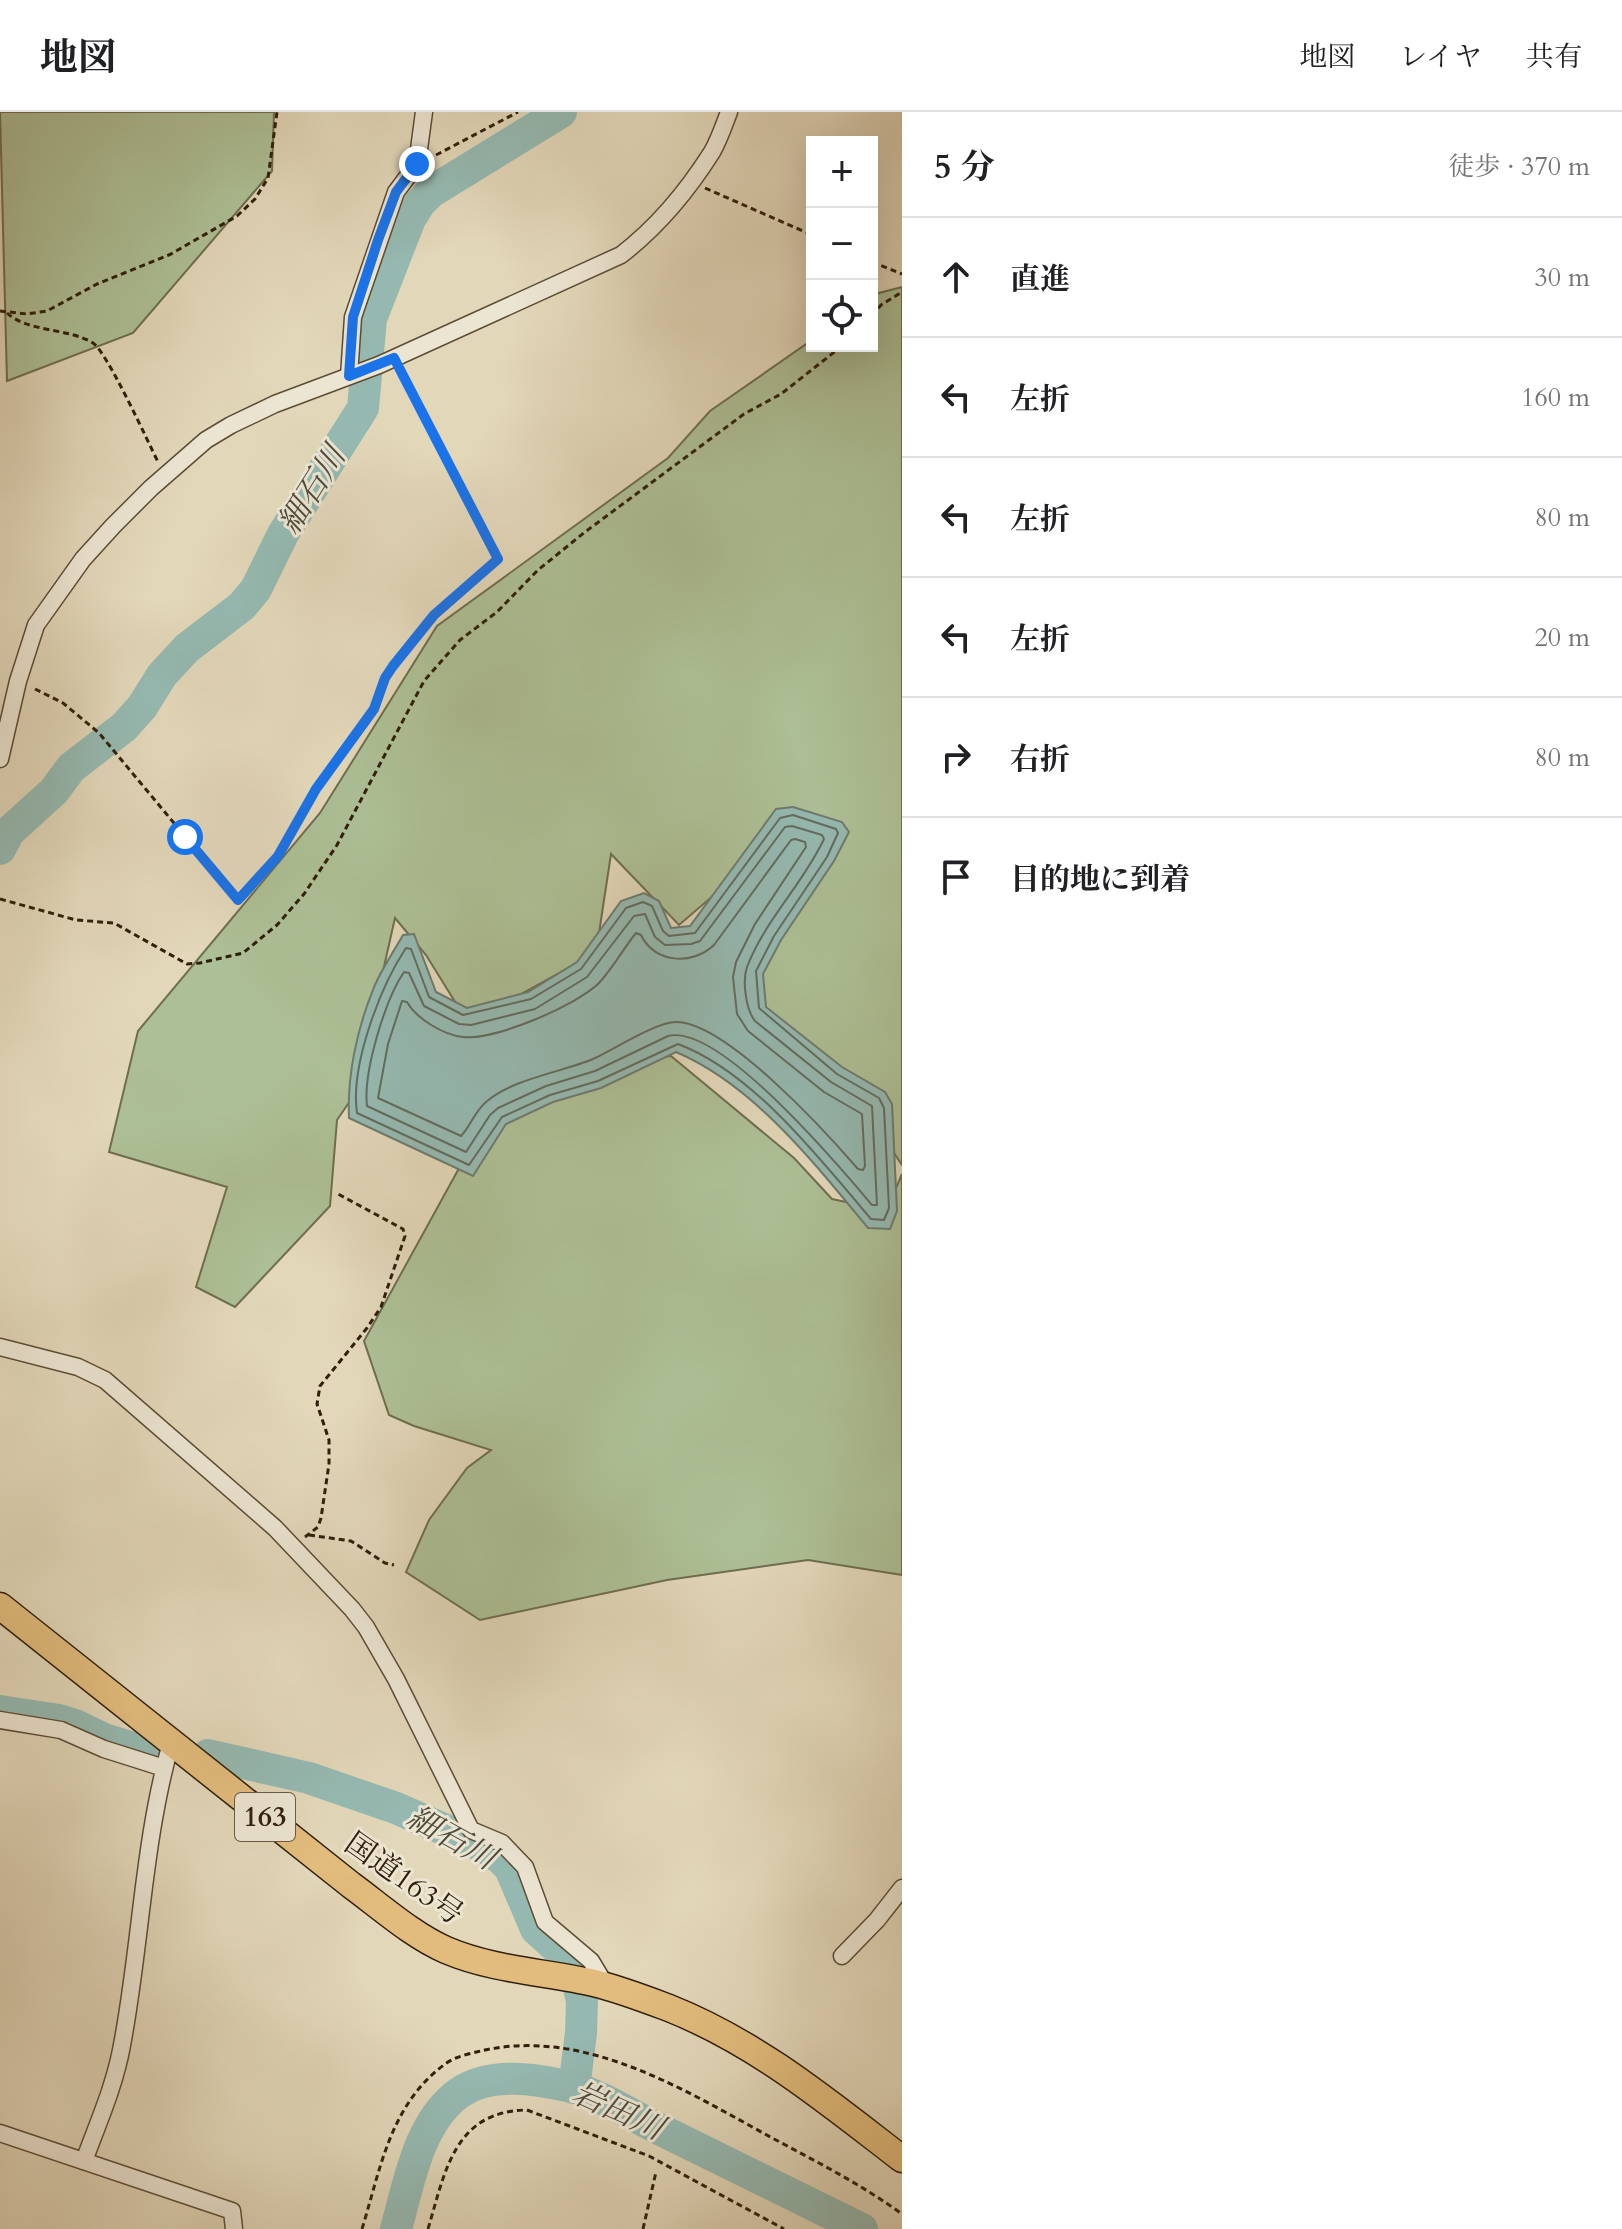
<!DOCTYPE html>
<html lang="ja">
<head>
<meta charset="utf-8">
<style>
	body { margin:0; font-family:Cardo,"Noto Serif JP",serif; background:#f6f6f6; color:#202124 }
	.controls { position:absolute; right:24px; top:24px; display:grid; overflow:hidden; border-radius:0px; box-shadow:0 8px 32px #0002 }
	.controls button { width:72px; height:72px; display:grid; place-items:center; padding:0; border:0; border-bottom:2px solid #e0e0e0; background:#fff; color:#202124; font:40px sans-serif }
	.stop { position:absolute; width:24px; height:24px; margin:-18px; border:6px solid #1a73e8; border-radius:50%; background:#fff }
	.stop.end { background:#1a73e8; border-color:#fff; box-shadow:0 2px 8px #0008 }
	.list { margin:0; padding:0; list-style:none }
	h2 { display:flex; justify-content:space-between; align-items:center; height:104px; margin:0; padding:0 32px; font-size:34px }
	h2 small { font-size:26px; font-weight:400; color:#757577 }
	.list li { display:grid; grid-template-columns:52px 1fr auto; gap:24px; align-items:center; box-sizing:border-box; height:120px; padding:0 32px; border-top:2px solid #e0e0e0 }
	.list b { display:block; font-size:30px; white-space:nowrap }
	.list em { font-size:26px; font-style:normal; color:#757577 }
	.icon { flex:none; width:44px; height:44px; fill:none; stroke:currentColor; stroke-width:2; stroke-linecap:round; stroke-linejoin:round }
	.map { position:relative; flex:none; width:902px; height:2117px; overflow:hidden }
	header { display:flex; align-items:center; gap:48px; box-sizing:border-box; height:112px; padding:0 40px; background:#fff; border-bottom:2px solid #e0e0e0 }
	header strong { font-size:38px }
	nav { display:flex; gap:44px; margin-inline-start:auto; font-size:28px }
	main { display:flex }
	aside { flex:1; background:#fff }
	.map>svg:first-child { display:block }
	.green { fill:#adbf95; stroke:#6e6e50; stroke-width:2 }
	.water { fill:#95b9b1; stroke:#6d7b6f; stroke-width:2 }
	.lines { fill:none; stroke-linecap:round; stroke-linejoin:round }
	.shore { stroke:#626c5e; stroke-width:2 }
	.river { stroke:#95b9b1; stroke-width:32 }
	.minor-casing { stroke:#5c4c36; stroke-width:19 }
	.trunk-casing { stroke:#301e0b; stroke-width:29 }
	.path { stroke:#301e0b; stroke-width:3; stroke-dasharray:6 4; stroke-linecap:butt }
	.minor { stroke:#ece5d2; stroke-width:16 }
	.trunk { stroke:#e1bc7c; stroke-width:26 }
	.route { stroke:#1a73e8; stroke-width:10 }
	.labels { text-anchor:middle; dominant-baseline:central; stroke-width:6; stroke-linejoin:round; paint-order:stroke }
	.shield { fill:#ece5d2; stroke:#685a47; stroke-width:2 }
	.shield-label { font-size:28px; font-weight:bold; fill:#301e0b }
	.street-label { font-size:30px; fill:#301e0b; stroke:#ece5d2 }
	.water-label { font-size:32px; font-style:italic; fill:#4e4c3d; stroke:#ece5d2 }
</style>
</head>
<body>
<header>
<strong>地図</strong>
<nav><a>地図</a><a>レイヤ</a><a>共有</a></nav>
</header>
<main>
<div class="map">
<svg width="902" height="2117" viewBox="0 0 902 2117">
	<rect width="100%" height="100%" fill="#e2d7b9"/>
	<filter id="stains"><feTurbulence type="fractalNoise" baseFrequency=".0025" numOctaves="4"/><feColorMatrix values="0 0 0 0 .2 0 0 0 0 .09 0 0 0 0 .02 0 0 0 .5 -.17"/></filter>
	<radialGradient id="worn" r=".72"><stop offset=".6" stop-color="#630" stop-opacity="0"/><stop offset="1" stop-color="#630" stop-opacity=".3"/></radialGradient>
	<g class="green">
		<path d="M0,0H274L272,59L133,221L7,269Z"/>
		<path d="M902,175V1053L852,979L739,891L811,700L679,813L611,742L596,841L516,885L462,901L426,843L395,806L381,868L368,963L337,1008L330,1094L235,1195L196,1175L227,1075L109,1040L138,919L320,701L437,514L668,346L710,299L812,228V234H872V186L879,181Z"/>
		<path d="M671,944L794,1046L832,1087L860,1093L892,1086L902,1062V1463L808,1448L667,1468L480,1508L406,1460L429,1408L467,1356L491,1338L414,1314L389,1303L364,1229L485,1009L585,955Z"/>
	</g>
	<path class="water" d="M793,695L842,710L849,720L834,749L781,828L763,862L766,895L842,955L885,980L892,992L897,1099L890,1117L868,1116C815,1052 754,973 676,940L601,976L553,990L506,1012L473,1064L349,1006C347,964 357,917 373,878C380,859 393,841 403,823L414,822L436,880L467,896L528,880L577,850L621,789L644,781L659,789L671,816L690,814L776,697Z"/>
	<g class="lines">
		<g class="shore">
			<path d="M793,703L836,717L838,721L827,745L774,824L756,859L759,896L837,962L879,986L884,996L889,1096L884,1108L871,1107C820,1047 753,960 678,932L598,969L550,983L502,1005L469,1053L357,1001C350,954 380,875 406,836L411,837L429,885L463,903L531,887L581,857L626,796L643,790L652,794L663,819L669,824L695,821L780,706Z"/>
			<path d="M792,714L822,723L824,727C803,772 765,808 747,855C742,869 746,898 755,909L831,970L872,994L877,1093H872C840,1055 719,911 668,924L595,959L546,974L498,996L490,1003L466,1040L367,994C363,960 385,888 404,860L409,861L424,894L459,912L471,913L535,897L587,865L634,804L645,802L655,825L665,833L691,832L700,829L785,715Z"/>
			<path d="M795,727L805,730L806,735L755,812L736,850L733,865L737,902L748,919L824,980L862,1002L865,1054L863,1058L858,1057C826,1020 726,910 676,910C656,910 613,938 593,947C562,960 512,967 486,990C475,999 470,1015 461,1024L378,986L388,932L402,889L407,890C416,906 443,923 463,925C494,929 577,893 599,871C613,856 623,837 636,821L641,823C654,851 692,854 714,833L791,728Z"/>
		</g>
		<g class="river">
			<path d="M0,737L9,720L54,679L71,656L124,615L142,595L162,563L187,536L242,494L256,477L283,422L363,296L371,207L410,107L420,91L431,80L561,0"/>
			<path d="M0,1599L59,1608L75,1613L104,1627L150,1641"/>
			<path d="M208,1643L309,1666L396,1696L484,1735L500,1746L510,1756L536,1817L573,1851L582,1889L581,1921L574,1976"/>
			<path d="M396,2117C409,2071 418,2011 459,1981C491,1959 536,1967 571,1975C597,1981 635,2005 659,2017C727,2051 795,2084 862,2117"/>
		</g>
		<g class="minor-casing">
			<g id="minor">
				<path d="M349,264L353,205L396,80L417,52L424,0"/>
				<path d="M0,647L18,569L36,513L83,447L113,414L151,376L206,328L231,313L275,292L379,253L621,143C656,116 688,78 712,40C719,28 724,13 729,0"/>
				<path d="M0,1235L78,1255L105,1268L275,1416L352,1497L366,1515L396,1567L471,1718L502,1731L525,1755L545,1810L591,1849L606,1874"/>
				<path d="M0,1608L61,1618L104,1637L164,1656"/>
				<path d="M842,1844L877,1808L902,1776"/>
				<path d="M0,2021L232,2099L234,2117"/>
				<path d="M84,2049C98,2011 115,1973 122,1933C141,1833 143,1729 171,1631"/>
			</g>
		</g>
		<g class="trunk-casing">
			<path id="trunk" d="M0,1494L351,1773C381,1795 412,1823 446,1838C493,1858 545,1860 594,1871C619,1877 645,1887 669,1896C757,1931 828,1990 902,2047"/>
		</g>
		<g class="path">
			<path d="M436,43L518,0"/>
			<path d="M705,76L812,123"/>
			<path d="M872,150L902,162"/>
			<path d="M0,199L27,202L47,199L97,172L171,142L237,104L255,87L268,66L277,0"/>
			<path d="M7,201C27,220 69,216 93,231C107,240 148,330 158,350"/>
			<path d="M872,204L881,193L902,180"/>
			<path d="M35,577L63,591L99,621L238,788L278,744L301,701L374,597L385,566L393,554L434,503L498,447L401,260"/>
			<path d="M0,787L76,808L114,811L187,852L200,851L243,841L277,813L304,782L337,733L424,569L460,528L497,500L538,458L585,420L744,302L781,282L842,234"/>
			<path d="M309,1423L351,1429L385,1451L394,1453"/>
			<path d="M305,1425L318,1415L321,1406L329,1352V1328L317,1292L320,1274L367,1216L381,1195L405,1124L403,1117L338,1082"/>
			<path d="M362,2117C381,2055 390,1993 445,1952C456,1944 472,1941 485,1938C589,1916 689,1981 776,2028C819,2051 862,2073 902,2102"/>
			<path d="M428,2117C445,2060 454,1999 527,1998L649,2044L784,2117"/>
			<path d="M643,2117L656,2060"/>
		</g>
		<use href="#minor" class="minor"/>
		<use href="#trunk" class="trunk"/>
	</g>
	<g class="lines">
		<path class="route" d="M185,725L238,788L278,744L316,677L374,597L385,566L393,554L434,503L498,447L394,246L349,264L353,205L378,128L396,80L417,52"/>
	</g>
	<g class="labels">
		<rect class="shield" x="235" y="1681" width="60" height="48" rx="6"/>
		<g class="shield-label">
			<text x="265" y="1705">163</text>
		</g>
		<g class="street-label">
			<text transform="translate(404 1767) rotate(35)">国道163号</text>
		</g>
		<g class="water-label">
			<text transform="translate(312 378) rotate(-58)">細石川</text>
			<text transform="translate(451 1726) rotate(29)">細石川</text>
			<text transform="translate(618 1999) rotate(24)">岩田川</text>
		</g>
	</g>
	<rect width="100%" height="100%" filter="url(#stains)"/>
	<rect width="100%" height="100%" fill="url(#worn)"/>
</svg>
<div class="controls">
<button>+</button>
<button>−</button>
<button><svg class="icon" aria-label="locate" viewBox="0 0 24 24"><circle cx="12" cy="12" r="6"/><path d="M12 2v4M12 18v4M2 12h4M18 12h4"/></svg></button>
</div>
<div class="stop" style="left:185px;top:725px"></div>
<div class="stop end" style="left:417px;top:52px"></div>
</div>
<aside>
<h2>5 分<small>徒歩 · 370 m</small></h2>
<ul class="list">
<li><svg class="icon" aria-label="ahead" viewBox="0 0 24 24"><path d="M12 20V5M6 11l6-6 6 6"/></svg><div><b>直進</b></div><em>30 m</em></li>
<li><svg class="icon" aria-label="left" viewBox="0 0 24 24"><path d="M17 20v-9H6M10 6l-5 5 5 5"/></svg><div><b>左折</b></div><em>160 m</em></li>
<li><svg class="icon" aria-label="left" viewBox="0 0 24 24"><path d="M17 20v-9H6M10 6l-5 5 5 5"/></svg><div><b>左折</b></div><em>80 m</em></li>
<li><svg class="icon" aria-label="left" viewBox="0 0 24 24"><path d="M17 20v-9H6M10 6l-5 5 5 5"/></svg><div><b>左折</b></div><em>20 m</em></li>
<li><svg class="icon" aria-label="right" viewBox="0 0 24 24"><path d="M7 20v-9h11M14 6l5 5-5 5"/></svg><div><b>右折</b></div><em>80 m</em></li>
<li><svg class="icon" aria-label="arrive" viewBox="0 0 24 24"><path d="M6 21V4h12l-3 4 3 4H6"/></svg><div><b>目的地に到着</b></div></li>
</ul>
</aside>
</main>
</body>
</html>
